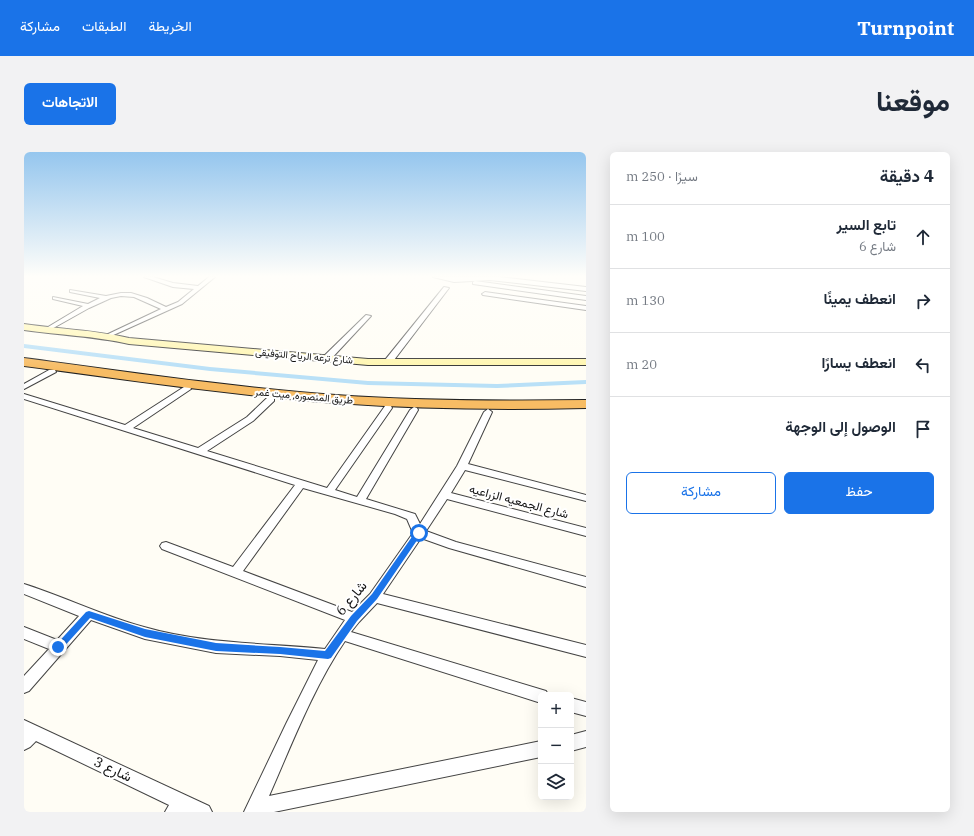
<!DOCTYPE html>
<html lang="ar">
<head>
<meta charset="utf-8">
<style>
	body { margin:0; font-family:"IBM Plex Serif",Vazirmatn,serif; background:#f2f2f3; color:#1f2937; direction:rtl }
	.controls { position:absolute; right:12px; bottom:12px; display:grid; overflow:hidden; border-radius:6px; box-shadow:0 4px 16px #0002 }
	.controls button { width:36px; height:36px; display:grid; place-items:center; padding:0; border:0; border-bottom:1px solid #e0e1e3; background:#fff; color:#1f2937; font:20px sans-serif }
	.stop { position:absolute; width:12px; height:12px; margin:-9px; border:3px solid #1a73e8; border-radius:50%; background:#fff }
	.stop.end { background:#1a73e8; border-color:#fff; box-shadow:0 1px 4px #0008 }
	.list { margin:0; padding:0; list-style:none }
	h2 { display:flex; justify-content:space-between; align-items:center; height:52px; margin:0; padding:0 16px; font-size:17px }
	h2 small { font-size:13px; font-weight:400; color:#747a83 }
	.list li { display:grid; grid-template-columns:26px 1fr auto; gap:12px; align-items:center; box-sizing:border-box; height:64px; padding:0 16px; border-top:1px solid #e0e1e3 }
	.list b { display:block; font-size:15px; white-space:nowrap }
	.list p { margin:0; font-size:13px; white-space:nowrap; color:#747a83 }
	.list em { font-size:13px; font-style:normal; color:#747a83 }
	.actions { display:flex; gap:8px; padding:12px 16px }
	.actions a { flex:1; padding:9px 0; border:1px solid #1a73e8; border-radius:6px; text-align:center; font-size:14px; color:#1a73e8 }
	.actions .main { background:#1a73e8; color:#fff }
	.icon { flex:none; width:22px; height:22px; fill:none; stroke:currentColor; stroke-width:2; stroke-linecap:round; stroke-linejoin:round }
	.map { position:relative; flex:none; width:562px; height:660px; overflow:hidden; direction:ltr; border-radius:6px }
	header { display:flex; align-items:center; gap:24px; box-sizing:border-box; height:56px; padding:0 20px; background:#1a73e8; color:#fff }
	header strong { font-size:19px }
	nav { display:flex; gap:22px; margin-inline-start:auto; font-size:14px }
	.intro { display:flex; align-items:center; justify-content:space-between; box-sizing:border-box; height:96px; padding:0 24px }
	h1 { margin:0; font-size:28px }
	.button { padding:10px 18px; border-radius:6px; background:#1a73e8; color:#fff; font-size:14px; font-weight:700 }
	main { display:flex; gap:24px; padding:0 24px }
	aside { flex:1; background:#fff; border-radius:6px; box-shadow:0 4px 16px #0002 }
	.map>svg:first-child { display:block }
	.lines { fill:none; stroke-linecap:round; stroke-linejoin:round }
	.canal { fill:#b9e0f7; fill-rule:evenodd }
	.minor-casing { stroke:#444; stroke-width:2 }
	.secondary-casing { stroke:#333; stroke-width:2 }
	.trunk-casing { stroke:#222; stroke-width:2 }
	.minor { fill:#fff; fill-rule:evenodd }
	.secondary { fill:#fff6b0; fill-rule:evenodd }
	.trunk { fill:#f7bc64; fill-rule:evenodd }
	.route { fill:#1a73e8 }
	.labels { text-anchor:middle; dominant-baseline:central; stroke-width:4; stroke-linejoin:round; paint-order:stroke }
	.far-street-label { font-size:10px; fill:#111; stroke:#fff }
	.street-label { font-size:12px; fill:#111; stroke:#fff }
	.near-street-label { font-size:14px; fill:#111; stroke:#fff }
</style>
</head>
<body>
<header>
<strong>Turnpoint</strong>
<nav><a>الخريطة</a><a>الطبقات</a><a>مشاركة</a></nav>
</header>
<div class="intro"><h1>موقعنا</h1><a class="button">الاتجاهات</a></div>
<main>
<aside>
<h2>4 دقيقة<small>سيرًا · 250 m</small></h2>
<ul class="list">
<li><svg class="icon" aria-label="ahead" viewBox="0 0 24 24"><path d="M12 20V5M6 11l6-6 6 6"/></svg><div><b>تابع السير</b><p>شارع 6</p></div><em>100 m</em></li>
<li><svg class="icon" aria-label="right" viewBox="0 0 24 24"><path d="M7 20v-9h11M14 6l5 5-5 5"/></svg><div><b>انعطف يمينًا</b></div><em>130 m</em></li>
<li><svg class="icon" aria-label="left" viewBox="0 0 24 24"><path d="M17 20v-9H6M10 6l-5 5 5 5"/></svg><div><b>انعطف يسارًا</b></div><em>20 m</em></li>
<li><svg class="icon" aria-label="arrive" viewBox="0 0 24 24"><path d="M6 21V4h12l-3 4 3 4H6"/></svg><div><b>الوصول إلى الوجهة</b></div></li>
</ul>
<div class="actions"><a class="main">حفظ</a><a>مشاركة</a></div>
</aside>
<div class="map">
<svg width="562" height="660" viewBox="0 0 562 660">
	<rect width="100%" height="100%" fill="#fffdf5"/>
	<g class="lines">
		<path class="canal" d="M0,192L186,215L344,229L473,232L562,228V232L473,236L344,233L186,219L0,196Z"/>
		<g class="minor-casing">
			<g id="minor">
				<path d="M120,125H129L149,131L174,134L185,125H191L158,152L85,185L80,184L137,157L110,145L97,144L87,146L65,156L24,179L19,178L59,154L29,147V145L64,152L76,146L46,140V138L82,144L97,141H107L123,146L142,155L154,150L170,137L149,135Z"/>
				<path d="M409,125H475L562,135V139L466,128L430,130Z"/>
				<path d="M451,129L562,144V148L449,132V130Z"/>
				<path d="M420,135L425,136L367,212H361V208Z"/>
				<path d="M461,140L562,154V158L459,143L458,142Z"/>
				<path d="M342,163L347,164L306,208H300V204Z"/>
				<path d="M25,218H31L32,220L0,237V232Z"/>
				<path d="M160,235H166L167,237L109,276L174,296L223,265L244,245H250V249L229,269L183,299L303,336L361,254H367L368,256L311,338L333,345L386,258L390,255L393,256L394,258L342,347L391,362L396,372L433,314L460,260L464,257L468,260L444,312L562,343V349L441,318L427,341L562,376V384L423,347L402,379L432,390L562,425V435L425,396L397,386L359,442L562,493V505L353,451L335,470L327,480L522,539L524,543H517V551L321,489C290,534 267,594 245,644L517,589V605L250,660H220L262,572L294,508L256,504L192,501L121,487L67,468L5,539L0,541V524L25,497L0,487V475L33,488L55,464L0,442V432C41,445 79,464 120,475C179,492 240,491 301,497L321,468L138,397L136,394L138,391L142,390L209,415L271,333L0,247V242L101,273ZM279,336L371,362L383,367L389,381L346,442L328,460L219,419Z"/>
				<path d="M547,546L562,550V564L547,560Z"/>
				<path d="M0,568L185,654L188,660H141L145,653L12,589L6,595L0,598Z"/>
				<path d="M562,579V595L547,599V583Z"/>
			</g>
		</g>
		<g class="secondary-casing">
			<path id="secondary" d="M0,172C35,177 71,178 105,186L344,207H562V213H344L105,192C71,184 35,183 0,178Z"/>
		</g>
		<g class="trunk-casing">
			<path id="trunk" d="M0,206C104,220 207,235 312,243C395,249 479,249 562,248V256C479,258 395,257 312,251C207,243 104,228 0,214Z"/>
		</g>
		<use href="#minor" class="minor"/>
		<use href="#secondary" class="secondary"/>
		<use href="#trunk" class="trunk"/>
	</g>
	<linearGradient id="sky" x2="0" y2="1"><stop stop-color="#95c6ee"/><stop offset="0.57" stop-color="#fffefa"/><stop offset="1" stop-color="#fffefa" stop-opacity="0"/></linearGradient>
	<rect width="562" height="218" fill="url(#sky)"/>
	<path class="route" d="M392,379H395L398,381L353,447L333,469L307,506L304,507L256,502L192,499L121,485L66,466L37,498L34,499L30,495L62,460L65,459L121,477L192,491L256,495L301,499L327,464L348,442Z"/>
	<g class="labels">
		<g class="far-street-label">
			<text transform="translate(280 204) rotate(5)">شارع ترعه الرياح التوفيقى</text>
			<text transform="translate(280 244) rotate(5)">طريق المنصوره, ميت غمر</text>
		</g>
		<g class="street-label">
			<text transform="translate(495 349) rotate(15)">شارع الجمعيه الزراعيه</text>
		</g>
		<g class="near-street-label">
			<text transform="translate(327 446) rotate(-50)">شارع 6</text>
			<text transform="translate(89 617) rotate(25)">شارع 3</text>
		</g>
	</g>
</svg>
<div class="controls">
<button>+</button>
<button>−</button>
<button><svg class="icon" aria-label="layers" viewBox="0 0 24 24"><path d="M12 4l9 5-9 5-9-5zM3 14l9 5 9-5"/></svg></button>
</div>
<div class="stop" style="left:395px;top:381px"></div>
<div class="stop end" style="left:34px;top:495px"></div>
</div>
</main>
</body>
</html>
